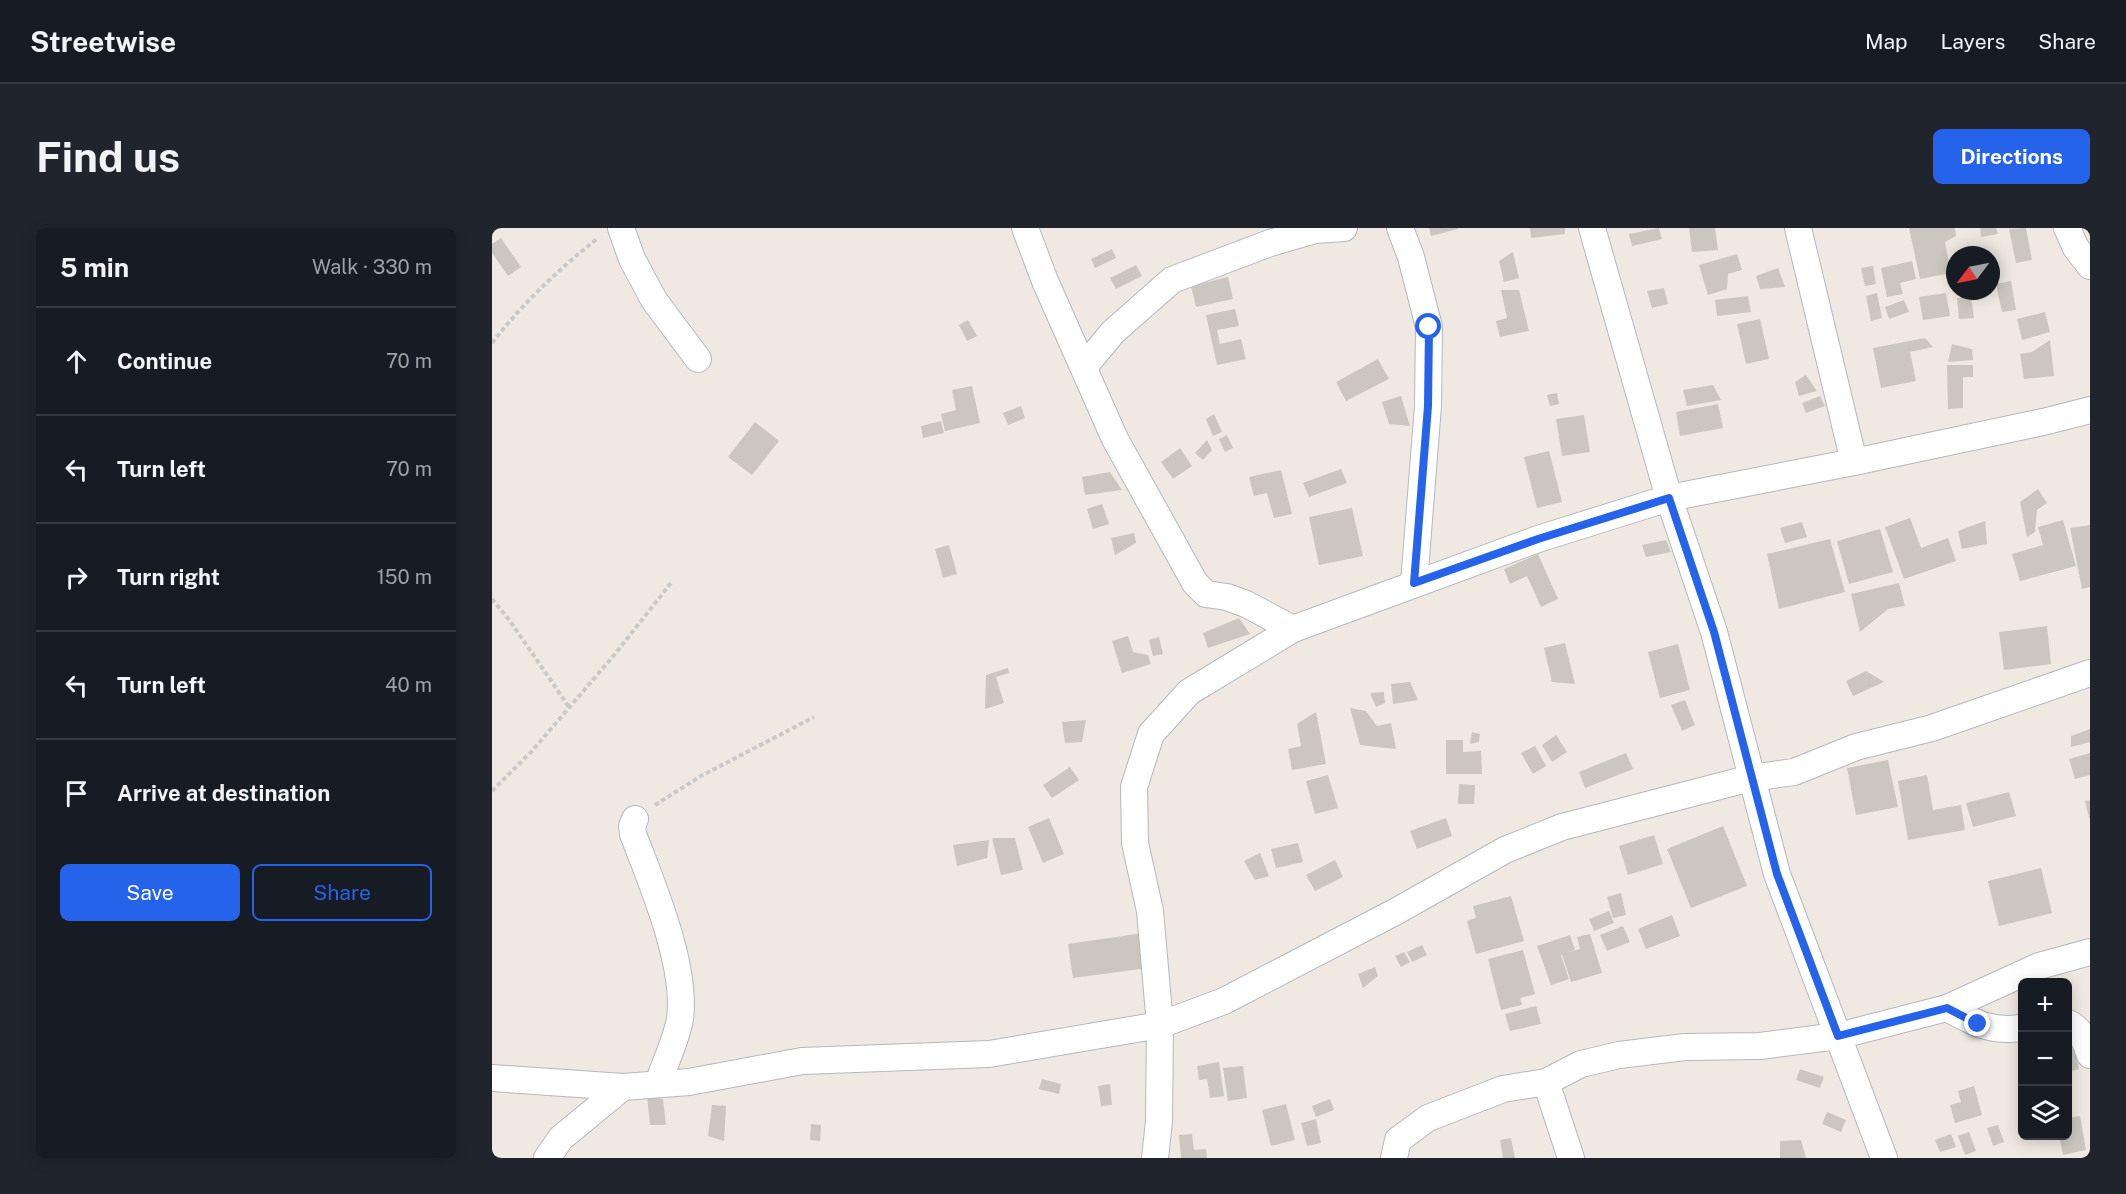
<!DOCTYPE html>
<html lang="en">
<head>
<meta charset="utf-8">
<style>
	body { margin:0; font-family:"Public Sans",sans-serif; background:#20242c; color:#f1f3f6 }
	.controls { position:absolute; right:18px; bottom:18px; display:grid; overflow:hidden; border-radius:9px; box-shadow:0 3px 15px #0003 }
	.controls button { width:54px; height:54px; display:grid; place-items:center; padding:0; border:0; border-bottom:2px solid #363941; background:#171b24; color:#f1f3f6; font:30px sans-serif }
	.compass { position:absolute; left:1454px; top:18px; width:54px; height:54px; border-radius:50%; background:#171b24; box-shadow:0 3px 15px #0003; rotate:238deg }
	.stop { position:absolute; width:18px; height:18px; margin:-14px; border:4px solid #2563eb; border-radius:50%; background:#fff }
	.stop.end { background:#2563eb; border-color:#fff; box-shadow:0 2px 6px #0008 }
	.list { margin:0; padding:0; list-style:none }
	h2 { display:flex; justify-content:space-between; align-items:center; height:78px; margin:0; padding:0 24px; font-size:26px }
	h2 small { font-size:20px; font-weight:400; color:#9ea1a6 }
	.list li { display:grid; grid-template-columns:39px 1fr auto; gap:18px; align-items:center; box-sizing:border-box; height:108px; padding:0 24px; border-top:2px solid #363941 }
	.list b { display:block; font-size:22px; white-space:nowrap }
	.list em { font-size:20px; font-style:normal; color:#9ea1a6 }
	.actions { display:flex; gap:12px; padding:18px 24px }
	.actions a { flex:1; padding:14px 0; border:2px solid #2563eb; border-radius:9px; text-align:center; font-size:21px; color:#2563eb }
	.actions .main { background:#2563eb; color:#fff }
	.icon { flex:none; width:33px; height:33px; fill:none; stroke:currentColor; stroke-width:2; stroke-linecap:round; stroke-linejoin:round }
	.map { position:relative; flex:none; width:1598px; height:930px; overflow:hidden; border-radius:9px }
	header { display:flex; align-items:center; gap:36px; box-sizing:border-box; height:84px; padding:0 30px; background:#171b24; border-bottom:2px solid #363941 }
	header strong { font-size:28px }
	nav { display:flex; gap:33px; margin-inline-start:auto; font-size:21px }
	.intro { display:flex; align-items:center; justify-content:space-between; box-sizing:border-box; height:144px; padding:0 36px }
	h1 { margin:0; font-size:42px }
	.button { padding:15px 27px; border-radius:9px; background:#2563eb; color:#fff; font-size:21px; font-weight:700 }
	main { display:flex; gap:36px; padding:0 36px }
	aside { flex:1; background:#171b24; border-radius:9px; box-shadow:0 3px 15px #0003 }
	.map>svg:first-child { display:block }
	.building { fill:#cbc7bf }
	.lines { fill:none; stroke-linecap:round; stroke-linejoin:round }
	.minor-casing { stroke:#b4b7c1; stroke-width:28 }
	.path { stroke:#c9c9c9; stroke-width:4; stroke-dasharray:4.5 3; stroke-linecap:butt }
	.minor { stroke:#fff; stroke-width:26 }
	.route { stroke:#2563eb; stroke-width:8 }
</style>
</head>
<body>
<header>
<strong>Streetwise</strong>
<nav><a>Map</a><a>Layers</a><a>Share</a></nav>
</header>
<div class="intro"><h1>Find us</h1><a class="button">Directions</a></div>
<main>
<aside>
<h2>5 min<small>Walk · 330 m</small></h2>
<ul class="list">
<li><svg class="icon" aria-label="ahead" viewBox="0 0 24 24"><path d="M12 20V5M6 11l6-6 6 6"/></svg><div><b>Continue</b></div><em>70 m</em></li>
<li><svg class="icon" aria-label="left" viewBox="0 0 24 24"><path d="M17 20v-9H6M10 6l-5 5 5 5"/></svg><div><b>Turn left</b></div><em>70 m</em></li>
<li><svg class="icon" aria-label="right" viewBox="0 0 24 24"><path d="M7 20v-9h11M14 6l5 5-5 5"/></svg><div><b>Turn right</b></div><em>150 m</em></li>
<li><svg class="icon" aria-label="left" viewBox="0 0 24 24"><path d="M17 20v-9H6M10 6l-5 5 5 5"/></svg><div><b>Turn left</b></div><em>40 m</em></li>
<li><svg class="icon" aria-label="arrive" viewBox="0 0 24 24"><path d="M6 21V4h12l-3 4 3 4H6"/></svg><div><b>Arrive at destination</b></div></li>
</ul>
<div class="actions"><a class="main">Save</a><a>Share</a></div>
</aside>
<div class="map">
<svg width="1598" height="930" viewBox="0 0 1598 930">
	<rect width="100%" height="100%" fill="#efe9e1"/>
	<g class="building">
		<path d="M937,0H966V1L939,8Z"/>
		<path d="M1038,0H1073V6L1039,10Z"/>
		<path d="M1167,0L1170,11L1140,18L1137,6Z"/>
		<path d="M1197,0H1223L1226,22L1200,24Z"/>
		<path d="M1417,0H1463L1464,8L1453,14L1459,45L1428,51Z"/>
		<path d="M1488,0H1504L1506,6L1489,9Z"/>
		<path d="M1534,0L1540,32L1524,35L1517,1Z"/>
		<path d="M9,10L29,39L16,48L0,25V16Z"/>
		<path d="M620,21L624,30L603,40L599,31Z"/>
		<path d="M1021,24L1027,50L1012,54L1007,33Z"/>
		<path d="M1245,26L1250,42L1236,46L1235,61L1216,67L1207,37Z"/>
		<path d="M1420,33L1424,51L1408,55L1411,66L1395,69L1389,40Z"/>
		<path d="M644,37L650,48L624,61L618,50Z"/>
		<path d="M1381,38L1384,56L1373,58L1369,40Z"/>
		<path d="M1286,40L1293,59L1268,61L1264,48Z"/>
		<path d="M736,49L741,71L704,79L699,58Z"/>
		<path d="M1519,53L1524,82L1510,84L1504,56Z"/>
		<path d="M1172,60L1176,76L1160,80L1155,63Z"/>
		<path d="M1009,62H1027L1037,103L1008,109L1004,93L1015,90Z"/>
		<path d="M1385,65L1390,90L1379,93L1374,68Z"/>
		<path d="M1454,65L1458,88L1431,92L1427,69Z"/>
		<path d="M1256,68L1259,84L1225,88L1223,72Z"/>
		<path d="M1479,68L1482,90L1467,91L1465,70Z"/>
		<path d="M1412,72L1417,84L1397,91L1393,79Z"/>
		<path d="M743,81L747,98L725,102L728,116L749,111L754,131L725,137L714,87Z"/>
		<path d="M1553,84L1558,104L1530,112L1525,91Z"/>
		<path d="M1268,91L1277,131L1254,136L1245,96Z"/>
		<path d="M476,92L485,108L475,113L467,97Z"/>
		<path d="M1433,110L1441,119L1418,124L1424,153L1389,160L1381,120Z"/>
		<path d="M1558,112L1562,148L1532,151L1528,126L1540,124Z"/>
		<path d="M1460,116L1480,121L1481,132L1456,134Z"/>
		<path d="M886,131L897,151L854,173L844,154Z"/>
		<path d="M1455,137H1481V149H1471V180L1456,181Z"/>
		<path d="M1314,147L1325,163L1307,168L1303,154Z"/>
		<path d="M1221,157L1229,172L1195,178L1191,162Z"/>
		<path d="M480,158L488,195L453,203L449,186L464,182L460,162Z"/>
		<path d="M1065,165L1067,176L1058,178L1055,167Z"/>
		<path d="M909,168L918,198L897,196L890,174Z"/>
		<path d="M1328,168L1333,178L1314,185L1310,175Z"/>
		<path d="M1226,176L1231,200L1188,208L1184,184Z"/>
		<path d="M529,178L533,190L516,197L511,185Z"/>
		<path d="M722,186L730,204L721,208L714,191Z"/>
		<path d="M1092,187L1098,224L1070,228L1064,191Z"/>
		<path d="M449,193L452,205L431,210L429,198Z"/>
		<path d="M263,194L287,213L260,247L236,229Z"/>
		<path d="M735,207L741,220L733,224L727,211Z"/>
		<path d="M715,212L720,222L711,232L703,225Z"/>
		<path d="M688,220L700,238L681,251L669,234Z"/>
		<path d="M1057,223L1070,274L1045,280L1032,229Z"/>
		<path d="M849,241L855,255L817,269L811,255Z"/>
		<path d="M789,242L800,286L782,290L775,265L762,268L757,249Z"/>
		<path d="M618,244L630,262L593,267L590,249Z"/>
		<path d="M1546,261L1555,275L1545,282L1543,304L1535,309L1528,274Z"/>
		<path d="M610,276L617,296L601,301L595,281Z"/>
		<path d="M860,280L871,328L827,337L817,289Z"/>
		<path d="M1418,290L1429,320L1456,310L1464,333L1412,351L1393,299Z"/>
		<path d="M1571,292L1584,338L1528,353L1520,326L1551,317L1546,299Z"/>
		<path d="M1493,293L1495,316L1470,321L1466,303Z"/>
		<path d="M1310,294L1315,309L1293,315L1288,300Z"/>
		<path d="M1598,297V359L1590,361L1578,300Z"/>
		<path d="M1388,301L1401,344L1357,356L1345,313Z"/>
		<path d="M642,305L644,315L623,327L619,310Z"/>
		<path d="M1338,311L1353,364L1287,381L1275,326Z"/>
		<path d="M1174,312L1179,324L1154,329L1150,317Z"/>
		<path d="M457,317L465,346L451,350L443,321Z"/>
		<path d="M1046,326L1066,371L1049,379L1035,348L1018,356L1012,341Z"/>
		<path d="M1407,355L1413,378L1396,381L1368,404L1359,366Z"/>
		<path d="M747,390L758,406L716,420L711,405Z"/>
		<path d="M1555,398L1559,436L1512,442L1507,404Z"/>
		<path d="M636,408L641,424L656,427L659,436L630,445L620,413Z"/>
		<path d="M667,409L671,426L661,428L657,412Z"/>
		<path d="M1073,415L1083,456L1060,454L1052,420Z"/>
		<path d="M1186,416L1198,462L1168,470L1156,424Z"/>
		<path d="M516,440L517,445L504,449L512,475L493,481L494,447Z"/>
		<path d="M1374,443L1392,454L1361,468L1354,453Z"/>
		<path d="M918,454L926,472L901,476L899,456Z"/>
		<path d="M892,464L893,475L884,479L878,465Z"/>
		<path d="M1193,472L1203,497L1190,503L1179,477Z"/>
		<path d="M858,480L874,483L885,498L899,495L904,521L868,517Z"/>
		<path d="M824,484L834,536L800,542L796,521L809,518L805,496Z"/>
		<path d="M594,492L590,514L573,515L570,494Z"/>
		<path d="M1598,501V514L1579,519V508Z"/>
		<path d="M980,504L988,506L987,514L978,516Z"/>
		<path d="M1064,507L1075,524L1060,534L1050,517Z"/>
		<path d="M954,512H971V524L989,523L990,546H954Z"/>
		<path d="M1043,518L1054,538L1041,546L1029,525Z"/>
		<path d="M1134,525L1141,541L1093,560L1087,544Z"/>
		<path d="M1598,525V547L1583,551L1577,531Z"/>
		<path d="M1396,532L1406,579L1364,587L1355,540Z"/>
		<path d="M578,539L587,552L560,570L551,557Z"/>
		<path d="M836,547L846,580L823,586L814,553Z"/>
		<path d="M1435,547L1441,582L1469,577L1473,602L1416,612L1406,553Z"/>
		<path d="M967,556L983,557L982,576H966Z"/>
		<path d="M1517,564L1524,588L1481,599L1474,575Z"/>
		<path d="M1598,572V590H1597L1593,573Z"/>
		<path d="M557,590L572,626L551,635L536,599Z"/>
		<path d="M954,590L960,608L925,621L918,603Z"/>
		<path d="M1231,598L1255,658L1199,680L1175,621Z"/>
		<path d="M1162,607L1171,636L1136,647L1127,618Z"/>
		<path d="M500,610H523L531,642L509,647Z"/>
		<path d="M497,612L495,630L465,638L461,617Z"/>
		<path d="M806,615L811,634L784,640L779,621Z"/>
		<path d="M768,625L777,648L763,652L752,633Z"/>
		<path d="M843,632L851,649L823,663L814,647Z"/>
		<path d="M1549,640L1560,685L1507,698L1496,653Z"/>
		<path d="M1129,665L1134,687L1121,690L1115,669Z"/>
		<path d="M1019,668L1032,713L984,726L975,693L984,690L981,678Z"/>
		<path d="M1117,683L1122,695L1102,703L1097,691Z"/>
		<path d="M1180,687L1188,708L1154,721L1146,701Z"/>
		<path d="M1131,698L1138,714L1115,723L1108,707Z"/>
		<path d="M651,705L656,740L581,750L576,716Z"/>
		<path d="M1098,706L1110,745L1079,754L1070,726L1088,721L1085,709Z"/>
		<path d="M1078,707L1083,722L1069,727L1077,751L1059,757L1045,718Z"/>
		<path d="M930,717L935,727L920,734L915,724Z"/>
		<path d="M1031,722L1043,766L1028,770L1030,777L1009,782L996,731Z"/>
		<path d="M912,724L918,734L909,739L903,728Z"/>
		<path d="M883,739L886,748L871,760L866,746Z"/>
		<path d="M1044,778L1049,796L1018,803L1013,786Z"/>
		<path d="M1581,812L1587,841L1576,844V813Z"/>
		<path d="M727,834L732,868L718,870L715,851L707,852L705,838Z"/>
		<path d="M751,838L755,870L736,873L731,840Z"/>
		<path d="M1308,841L1332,849L1328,860L1304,852Z"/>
		<path d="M550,851L569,856L567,866L547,861Z"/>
		<path d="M618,856L620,877L609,878L606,858Z"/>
		<path d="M1482,858L1490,887L1463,895L1458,877L1469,874L1466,863Z"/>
		<path d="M155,868L171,871L174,897H158Z"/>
		<path d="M838,871L842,882L824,889L820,878Z"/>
		<path d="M794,876L803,912L779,918L770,882Z"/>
		<path d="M220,877L234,878L232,913L216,908Z"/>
		<path d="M1335,884L1354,892L1349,904L1330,896Z"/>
		<path d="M1588,888L1594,922L1571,927L1567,908H1576V890Z"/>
		<path d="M824,891L829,915L815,918L809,895Z"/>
		<path d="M319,896L329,897L328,913L318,912Z"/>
		<path d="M1506,897L1512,914L1501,918L1495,900Z"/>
		<path d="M1477,904L1484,923L1473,927L1466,908Z"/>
		<path d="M700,906L702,922L714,921L715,930H689L687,907Z"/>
		<path d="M1459,906L1464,919L1448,924L1443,912Z"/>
		<path d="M1019,910L1023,930H1011L1008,912Z"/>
		<path d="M1309,912L1314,930H1288V913Z"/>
	</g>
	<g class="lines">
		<g class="minor-casing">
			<g id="minor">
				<path d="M129,0L140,31L162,72L206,131"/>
				<path d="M533,0L553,53L623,211L703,355L714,366L735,369L754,376L801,401"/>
				<path d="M908,0L919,29L937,99L936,178L922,355"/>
				<path d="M1100,0L1177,270L1222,404L1285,646L1392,930"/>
				<path d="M1306,0L1362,234"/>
				<path d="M1575,0L1584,20L1598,38"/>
				<path d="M592,139L621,104L680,52L778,15L823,2L852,0"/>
				<path d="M143,591L140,598L141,606C160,656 195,737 188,791C185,810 172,837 166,856"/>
				<path d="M1455,780C1483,795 1497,804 1530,800"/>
				<path d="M1576,795C1590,801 1593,814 1598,827"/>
				<path d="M0,850L131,859L197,854L310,833L497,826L668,797L732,773L903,684L1013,622L1070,599L1259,550L1302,544L1364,519L1440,500L1598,445"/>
				<path d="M1054,854L1079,930"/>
				<path d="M55,930L69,910L131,859"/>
				<path d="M663,930L667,893L668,797L658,683L643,615L642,559L659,506L697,464L801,401L1046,311L1177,270L1362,234L1551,194L1598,182"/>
				<path d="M902,930L906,912L936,890L1011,861L1054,854L1089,836L1127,827L1193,819L1268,818L1346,808L1455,780L1547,738L1598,724"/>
			</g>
		</g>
		<g class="path">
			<path d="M0,115C31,75 67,41 106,10"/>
			<path d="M0,371L18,393L77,479"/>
			<path d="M0,563L40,523L123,426L179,355"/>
			<path d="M163,577L209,548L322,489"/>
		</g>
		<use href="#minor" class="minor"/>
	</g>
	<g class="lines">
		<path class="route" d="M937,99L936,178L922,355L1046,311L1177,270L1222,404L1285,646L1346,808L1455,780L1486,796"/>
	</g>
</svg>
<div class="controls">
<button>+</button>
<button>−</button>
<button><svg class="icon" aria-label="layers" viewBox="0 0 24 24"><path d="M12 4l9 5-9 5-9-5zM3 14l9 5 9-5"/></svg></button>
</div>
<svg class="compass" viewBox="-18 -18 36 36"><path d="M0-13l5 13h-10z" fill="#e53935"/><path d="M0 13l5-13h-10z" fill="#9ea1a6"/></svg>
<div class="stop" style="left:937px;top:99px"></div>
<div class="stop end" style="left:1486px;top:796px"></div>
</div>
</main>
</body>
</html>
